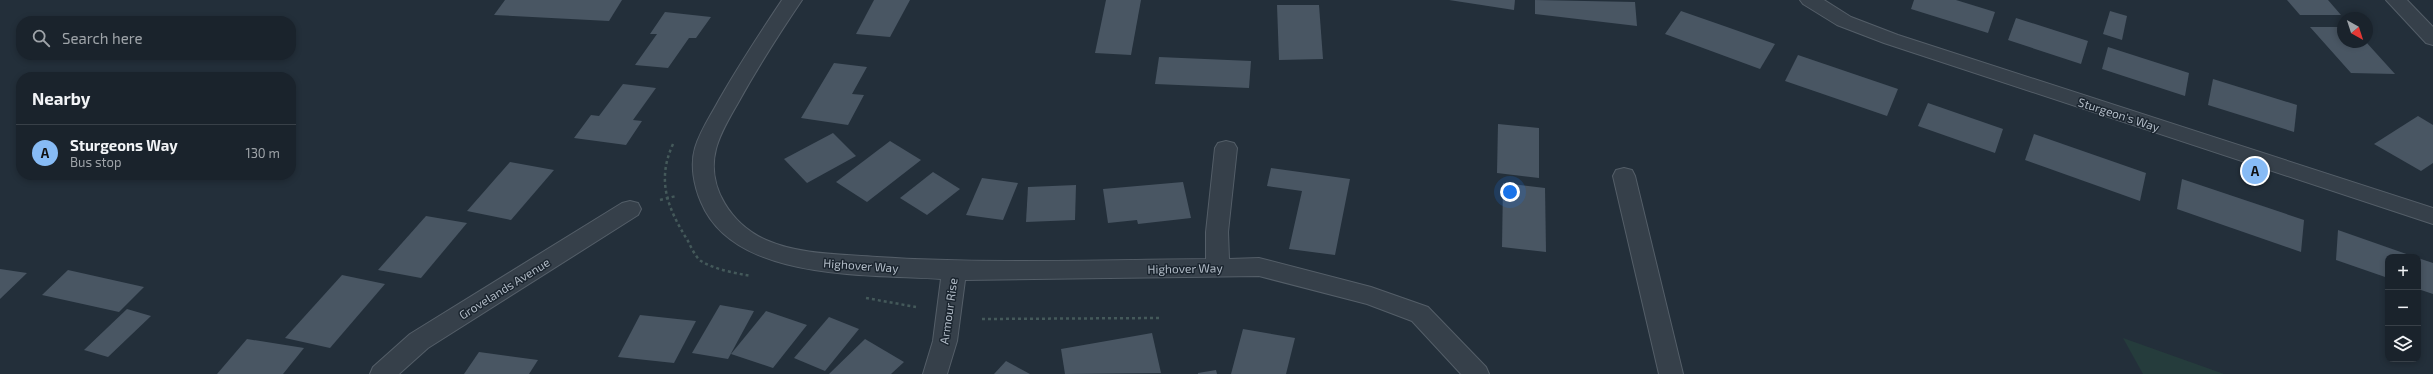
<!DOCTYPE html>
<html lang="en">
<head>
<meta charset="utf-8">
<style>
	body { margin:0; font-family:"Exo 2",sans-serif; background:#232b34; color:#f1f3f6 }
	.controls { position:absolute; right:12px; bottom:12px; display:grid; overflow:hidden; border-radius:8px; box-shadow:0 2px 6px #0003 }
	.controls button { width:36px; height:36px; display:grid; place-items:center; padding:0; border:0; border-bottom:1px solid #384048; background:#1a232c; color:#f1f3f6; font:20px sans-serif }
	.compass { position:absolute; left:2337px; top:12px; width:36px; height:36px; border-radius:50%; background:#1a232c; box-shadow:0 2px 6px #0003; rotate:141deg }
	.you { position:absolute; left:1510px; top:192px; width:14px; height:14px; margin:-10px; border:3px solid #fff; border-radius:50%; background:#1a73e8; box-shadow:0 0 0 6px #1a73e833 }
	.badge { display:grid; place-items:center; width:26px; height:26px; border-radius:50%; background:#87bbf5; color:#111; font-size:13px; font-weight:700 }
	.pin { position:absolute; translate:-50% -50%; border:2px solid #fff; box-shadow:0 1px 4px #0006 }
	.list { margin:0; padding:0; list-style:none }
	h2 { display:flex; justify-content:space-between; align-items:center; height:52px; margin:0; padding:0 16px; font-size:17px }
	h2 small { font-size:13px; font-weight:400; color:#9fa4a9 }
	.list li { display:grid; grid-template-columns:26px 1fr auto; gap:12px; align-items:center; box-sizing:border-box; height:56px; padding:0 16px; border-top:1px solid #384048 }
	.list b { display:block; font-size:15px; white-space:nowrap }
	.list p { margin:0; font-size:13px; white-space:nowrap; color:#9fa4a9 }
	.list em { font-size:13px; font-style:normal; color:#9fa4a9 }
	.icon { flex:none; width:22px; height:22px; fill:none; stroke:currentColor; stroke-width:2; stroke-linecap:round; stroke-linejoin:round }
	.map { position:relative; flex:none; width:2433px; height:374px; overflow:hidden }
	.search { position:absolute; background:#1a232c; box-shadow:0 2px 6px #0003; left:16px; top:16px; width:280px; height:44px; display:flex; align-items:center; gap:10px; box-sizing:border-box; padding:0 14px; border-radius:16px; color:#9fa4a9; font-size:15px }
	.panel { position:absolute; background:#1a232c; box-shadow:0 2px 6px #0003; left:16px; top:72px; width:280px; height:108px; border-radius:16px }
	.map>svg:first-child { display:block }
	.green { fill:#253c3c }
	.building { fill:#495663 }
	.lines { fill:none; stroke-linecap:round; stroke-linejoin:round }
	.minor-casing { stroke:#545e68; stroke-width:2 }
	.path { stroke:#44595a; stroke-width:2.5; stroke-dasharray:3 3; stroke-linecap:butt }
	.minor { fill:#36404a; fill-rule:evenodd }
	.labels { text-anchor:middle; dominant-baseline:central; stroke-width:3; stroke-linejoin:round; paint-order:stroke }
	.street-label { font-size:12px; fill:#b1bbc6; stroke:#1b252f }
</style>
</head>
<body>
<div class="map">
<svg width="2433" height="374" viewBox="0 0 2433 374">
	<rect width="100%" height="100%" fill="#232f3a"/>
	<path class="green" d="M2123,338L2224,374H2143Z"/>
	<g class="building">
		<path d="M505,0H622L609,21L494,15Z"/>
		<path d="M874,0H910L890,37L856,34Z"/>
		<path d="M1106,0H1141L1131,55L1095,53Z"/>
		<path d="M1449,0H1515L1514,10Z"/>
		<path d="M1535,0L1635,2L1637,26L1535,14Z"/>
		<path d="M1914,0H1956L1995,12L1988,33L1911,9Z"/>
		<path d="M2287,0H2328L2341,15H2300Z"/>
		<path d="M1277,5H1319L1323,59L1279,60Z"/>
		<path d="M1681,11L1727,27L1775,44L1760,69L1665,34Z"/>
		<path d="M2110,11L2127,16L2122,40L2103,34Z"/>
		<path d="M665,12L711,17L696,38H689L668,68L635,65L657,34H650Z"/>
		<path d="M2016,18L2088,41L2081,64L2008,40Z"/>
		<path d="M2310,27H2343V42H2366L2395,74L2351,73Z"/>
		<path d="M2108,47L2189,73L2185,96L2102,69Z"/>
		<path d="M1798,55L1898,89L1887,116L1785,81Z"/>
		<path d="M1159,57L1251,61L1249,88L1155,84Z"/>
		<path d="M834,63L867,67L852,94L864,95L848,125L801,118Z"/>
		<path d="M2213,79L2297,105L2294,132L2208,105Z"/>
		<path d="M623,84L656,88L633,120L642,121L626,145L574,138L591,115L599,116Z"/>
		<path d="M1928,103L2003,129L1995,153L1918,126Z"/>
		<path d="M2418,116L2433,125V163L2421,171L2374,144Z"/>
		<path d="M1498,124L1539,128V178L1497,173Z"/>
		<path d="M833,133L856,156L807,183L784,159Z"/>
		<path d="M2034,134L2146,173L2140,201L2025,160Z"/>
		<path d="M890,141L921,160L867,202L836,182Z"/>
		<path d="M510,162L554,170L511,220L467,211Z"/>
		<path d="M1271,168L1350,179L1335,255L1289,249L1302,191L1267,186Z"/>
		<path d="M933,172L960,189L927,215L900,198Z"/>
		<path d="M982,178L1018,183L1003,220L966,215Z"/>
		<path d="M2182,179L2304,220L2301,252L2177,209Z"/>
		<path d="M1183,182L1191,218L1138,224L1137,220L1108,223L1103,189Z"/>
		<path d="M1503,183L1545,188L1546,252L1502,247Z"/>
		<path d="M1076,185L1075,220L1026,222L1028,187Z"/>
		<path d="M426,216L467,223L421,278L378,270Z"/>
		<path d="M2338,230L2415,257H2388V278L2336,260Z"/>
		<path d="M2418,258L2433,263V294L2418,289Z"/>
		<path d="M0,269L27,273L0,299Z"/>
		<path d="M68,270L144,287L119,312L42,295Z"/>
		<path d="M342,275L385,284L330,348L285,338Z"/>
		<path d="M720,305L754,311L728,359L692,353Z"/>
		<path d="M127,309L151,316L108,357L84,350Z"/>
		<path d="M766,311L807,325L773,368L731,354Z"/>
		<path d="M640,315L696,321L674,363L618,357Z"/>
		<path d="M829,317L859,329L825,371L794,358Z"/>
		<path d="M1243,329L1295,338L1286,374H1231Z"/>
		<path d="M1152,333L1161,373L1065,374L1061,349Z"/>
		<path d="M247,339L304,348L283,374H217Z"/>
		<path d="M865,339L904,362L891,374H829Z"/>
		<path d="M479,352L538,360L529,374H464Z"/>
		<path d="M1006,361L1030,374H994Z"/>
		<path d="M1216,370L1217,374H1198V373Z"/>
	</g>
	<g class="lines">
		<g class="minor-casing">
			<g id="minor">
				<path d="M782,0H802C779,34 758,67 738,103C730,117 720,133 716,149C706,187 732,225 766,240C800,255 841,254 877,257C987,264 1097,260 1206,259V232L1215,148L1218,143L1226,141L1234,143L1237,148L1228,232L1229,259L1259,258L1371,287L1428,307L1486,367L1489,374H1461L1412,321L1367,304L1259,276L965,280L957,341L947,374H923L933,341L941,279C868,274 734,282 701,202C694,186 690,165 695,148C700,131 711,115 719,100C739,65 760,33 782,0Z"/>
				<path d="M1800,0H1824L1851,17L1898,35L2433,208V224L1884,43L1837,25L1803,4Z"/>
				<path d="M2386,0H2407L2433,27V45L2426,43Z"/>
				<path d="M1624,168L1632,170L1635,176L1683,374H1659L1613,176L1616,170Z"/>
				<path d="M630,201L638,203L641,209L638,215L428,348L399,374H370L373,367L410,334L622,203Z"/>
			</g>
		</g>
		<g class="path">
			<path d="M673,144C656,181 668,209 688,241C691,247 696,258 701,261C716,270 735,273 751,276"/>
			<path d="M660,200L676,196"/>
			<path d="M866,298L916,307"/>
			<path d="M982,319L1161,318"/>
		</g>
		<use href="#minor" class="minor"/>
	</g>
	<g class="labels">
		<g class="street-label">
			<text transform="translate(2119 114) rotate(18)">Sturgeon's Way</text>
			<text transform="translate(861 265) rotate(4)">Highover Way</text>
			<text transform="translate(1185 268) rotate(-1)">Highover Way</text>
			<text transform="translate(504 288) rotate(-32)">Grovelands Avenue</text>
			<text transform="translate(948 311) rotate(-82)">Armour Rise</text>
		</g>
	</g>
</svg>
<div class="controls">
<button>+</button>
<button>−</button>
<button><svg class="icon" aria-label="layers" viewBox="0 0 24 24"><path d="M12 4l9 5-9 5-9-5zM3 14l9 5 9-5"/></svg></button>
</div>
<svg class="compass" viewBox="-18 -18 36 36"><path d="M0-13l5 13h-10z" fill="#e53935"/><path d="M0 13l5-13h-10z" fill="#9fa4a9"/></svg>
<div class="you"></div>
<div class="pin badge" style="left:2255px;top:171px">A</div>
<div class="search"><svg class="icon" aria-label="search" viewBox="0 0 24 24"><circle cx="10" cy="10" r="6"/><path d="M15 15l6 6"/></svg>Search here</div>
<section class="panel">
<h2>Nearby<small></small></h2>
<ul class="list">
<li><span class="badge">A</span><div><b>Sturgeons Way</b><p>Bus stop</p></div><em>130 m</em></li>
</ul>
</section>
</div>
</body>
</html>
